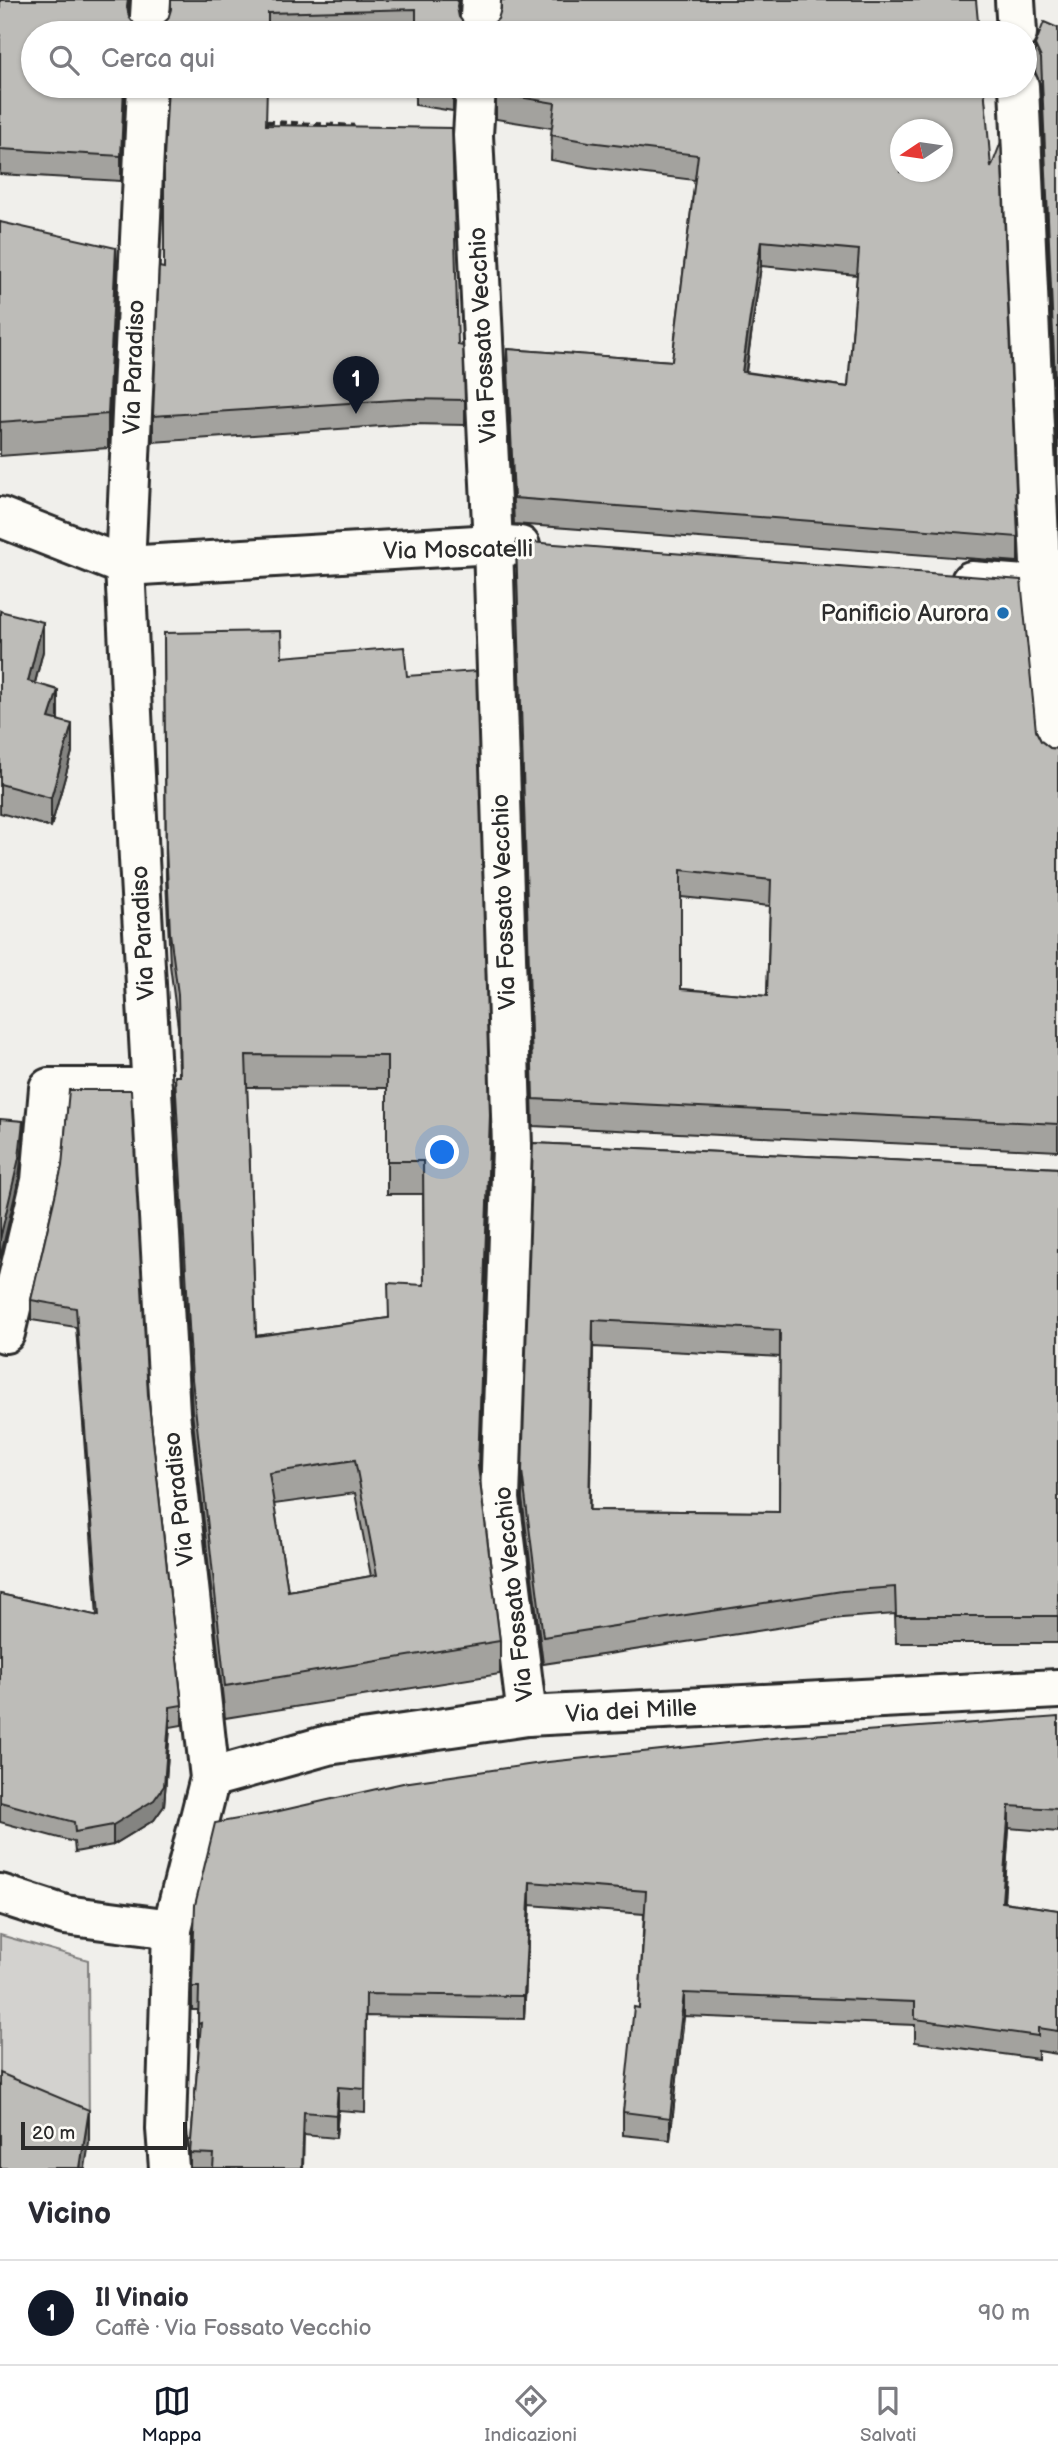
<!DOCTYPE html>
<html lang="it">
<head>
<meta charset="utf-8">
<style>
	body { margin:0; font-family:"Balsamiq Sans",sans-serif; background:#f2f2f3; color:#2b2b33 }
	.compass { position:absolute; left:890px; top:119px; width:63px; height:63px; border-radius:50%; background:#fff; box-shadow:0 2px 5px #0004; rotate:257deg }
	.scale { position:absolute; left:21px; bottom:18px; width:166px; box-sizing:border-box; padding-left:7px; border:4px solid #2b2b2b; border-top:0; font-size:19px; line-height:24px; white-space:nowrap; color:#2b2b2b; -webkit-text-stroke:5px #fdfcf7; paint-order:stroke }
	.you { position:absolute; left:443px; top:1153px; width:24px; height:24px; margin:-18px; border:5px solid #fff; border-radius:50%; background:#1a73e8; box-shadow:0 0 0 10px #1a73e833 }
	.badge { display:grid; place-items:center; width:46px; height:46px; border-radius:50%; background:#111827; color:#fff; font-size:23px; font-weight:700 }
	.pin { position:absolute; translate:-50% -58px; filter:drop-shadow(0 2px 4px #0008) }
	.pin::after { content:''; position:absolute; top:37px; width:24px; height:21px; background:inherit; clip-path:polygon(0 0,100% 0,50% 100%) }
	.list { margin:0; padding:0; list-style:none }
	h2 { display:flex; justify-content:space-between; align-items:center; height:91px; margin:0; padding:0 28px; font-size:30px }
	h2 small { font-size:23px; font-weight:400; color:#7c7c81 }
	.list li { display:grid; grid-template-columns:46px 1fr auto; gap:21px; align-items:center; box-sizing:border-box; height:105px; padding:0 28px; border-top:2px solid #e1e1e2 }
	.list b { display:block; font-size:26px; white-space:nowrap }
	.list p { margin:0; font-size:23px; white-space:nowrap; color:#7c7c81 }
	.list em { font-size:23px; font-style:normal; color:#7c7c81 }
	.icon { flex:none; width:38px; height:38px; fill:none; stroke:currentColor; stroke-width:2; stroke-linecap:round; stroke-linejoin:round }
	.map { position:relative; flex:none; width:1058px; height:2168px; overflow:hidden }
	.search { position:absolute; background:#fff; box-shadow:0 2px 5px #0004; left:21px; right:21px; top:21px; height:77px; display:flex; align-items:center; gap:18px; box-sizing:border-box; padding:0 24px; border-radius:38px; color:#7c7c81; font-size:26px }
	.sheet { height:196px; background:#fff }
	nav { display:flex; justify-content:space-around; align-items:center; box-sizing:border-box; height:98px; border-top:2px solid #e1e1e2; background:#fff; font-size:19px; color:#7c7c81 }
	nav a { display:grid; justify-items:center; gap:4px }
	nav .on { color:#111827 }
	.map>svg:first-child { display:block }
	.green { fill:#d3d2cf; stroke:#7f7e7d; stroke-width:2 }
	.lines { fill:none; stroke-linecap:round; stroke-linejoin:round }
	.minor-casing { stroke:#2b2b2b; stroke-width:44 }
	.path { stroke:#2b2b2b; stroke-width:4.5; stroke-dasharray:7 5; stroke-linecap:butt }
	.minor { stroke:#fdfcf7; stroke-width:38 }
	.wall { fill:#a3a29e; stroke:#2b2b2b; stroke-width:2; fill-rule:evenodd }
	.shaded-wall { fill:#848481; stroke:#2b2b2b; stroke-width:2 }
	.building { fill:#bdbcb8; stroke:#2b2b2b; stroke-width:2; fill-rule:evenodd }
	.poi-dot { fill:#1f6fb2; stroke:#fdfcf7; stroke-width:2.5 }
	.labels { text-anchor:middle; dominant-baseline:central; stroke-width:6; stroke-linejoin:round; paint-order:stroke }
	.street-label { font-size:24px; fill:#2b2b2b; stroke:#fdfcf7 }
	.poi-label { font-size:24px; fill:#2b2b2b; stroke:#fdfcf7; text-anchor:end }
</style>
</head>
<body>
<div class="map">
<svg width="1058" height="2168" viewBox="0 0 1058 2168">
	<rect width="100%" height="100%" fill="#f0efeb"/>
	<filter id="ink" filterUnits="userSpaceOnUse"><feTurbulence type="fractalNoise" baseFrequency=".0143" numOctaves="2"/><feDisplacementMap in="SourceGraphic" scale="14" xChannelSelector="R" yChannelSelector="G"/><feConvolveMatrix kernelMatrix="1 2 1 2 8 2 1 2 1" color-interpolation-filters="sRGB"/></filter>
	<g filter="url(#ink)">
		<path class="green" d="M0,1935L88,1960L89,2143L0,2106Z"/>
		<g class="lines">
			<g class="minor-casing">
				<g id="minor">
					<path d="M1015,0L1017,33"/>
					<path d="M149,33L151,0"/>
					<path d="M479,33L481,0"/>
					<path d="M147,86L125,566L139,859L170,1413L210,1778L172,1929L166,2129L169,2168"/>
					<path d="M476,86L473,135L493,544L512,1147L500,1499L527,1716"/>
					<path d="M1019,86L1041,586L1058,755"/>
					<path d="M0,517L125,566L493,544L520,546"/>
					<path d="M971,581L1041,586"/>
					<path d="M5,1333L41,1181L49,1088H152"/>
					<path d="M210,1778L328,1745L527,1716L1058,1689"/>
					<path d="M0,1894L65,1915L172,1929"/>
				</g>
			</g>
			<path class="path" d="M267,122L354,126"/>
			<use href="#minor" class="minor"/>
		</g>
		<g class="wall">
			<path d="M0,0H129V17L136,26L148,30L159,27L168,19L459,0V17L466,26L478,30L979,33H33L125,86L121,181L0,174Z"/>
			<path d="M1058,28V475L1041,85L1035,72V45Z"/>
			<path d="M415,86H454L453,111L415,105Z"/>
			<path d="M984,86L1018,537V562L514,524L507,374V349L672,361L695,180L589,167L551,160L552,128L496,119V93ZM761,266L857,275L848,387L746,372Z"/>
			<path d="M267,125L458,345L465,400V425L410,424L153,442V416L164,268Z"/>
			<path d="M0,222L116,283L108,448L0,456Z"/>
			<path d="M516,541L1036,731L1041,741L1050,748L1058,749V1151L533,1126ZM681,897L770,906L767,996L681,989Z"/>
			<path d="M0,611L43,651L35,683L58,719L72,752L51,827L0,813Z"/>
			<path d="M164,633L282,657L407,676L490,1147L479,1473L500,1641V1674L225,1718L192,1411L175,1109V1076H179L178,1027L170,965L166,879ZM247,1087L387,1088V1194H423L424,1285L388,1318L256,1336ZM355,1493L371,1576L288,1591L274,1504Z"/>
			<path d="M533,1143L1058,1168V1643H896L895,1614L842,1618L543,1664L522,1498ZM593,1347L780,1357L779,1512L589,1510Z"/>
			<path d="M62,1166L148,1395L182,1705V1725L170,1727L164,1806L154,1820L113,1845L75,1852L74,1842L0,1822V1594L97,1616L76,1327L31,1320V1300Z"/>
			<path d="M1058,1717V1832L1009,1828L1004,1902L1058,1910V2054L1038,2051V2059L915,2042V2025L684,2016L670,2140L623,2135V2112L639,2008L644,1914L530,1905L524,2019L366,2016L365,2112L338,2110L336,2138L304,2135L303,2168H190V2153L199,2046H198V2010H192V1987Z"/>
		</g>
		<g class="shaded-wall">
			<path d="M124,86H125L121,181V156Z"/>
			<path d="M453,86H454L453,111Z"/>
			<path d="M761,241V266L742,397V372Z"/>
			<path d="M116,248V283L108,448V414Z"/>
			<path d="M43,622V651L28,710V681Z"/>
			<path d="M58,690V719L49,747V718Z"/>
			<path d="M72,724V752L51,827V798Z"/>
			<path d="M490,1115V1147L478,1498V1466Z"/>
			<path d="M23,1121V1141L19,1178L0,1259V1239Z"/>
			<path d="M593,1320V1347L589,1537V1510Z"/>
			<path d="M170,1707V1727L164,1806L154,1820L113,1845V1825Z"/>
			<path d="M1009,1806V1828L1002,1924V1902Z"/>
			<path d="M530,1882V1905L524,2019V1996Z"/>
			<path d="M684,1993V2016L670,2140V2118Z"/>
			<path d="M338,2087V2110L336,2138V2115Z"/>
			<path d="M89,2110V2143L85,2168H80Z"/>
		</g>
		<g class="building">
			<path d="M0,0H128L127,7L129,17L136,26L148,30L159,27L168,19L171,9V0H458L457,7L459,17L466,26L478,30L489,27L498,19L501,9V0H976L979,33H416V9L268,13V33H33V86H124L121,156L0,149Z"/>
			<path d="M1044,22L1058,28V448L1041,58L1035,45Z"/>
			<path d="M168,86H267L266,125L452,128L458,345L463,346L465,400L410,399L153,416L159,267L164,268V158Z"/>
			<path d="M496,86H984L991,168L1001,142L1018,537L514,498L507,349L672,361L698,155L589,142L551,135L555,103L496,93ZM900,130H942V172H900ZM761,241L859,250L848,387L742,372Z"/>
			<path d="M0,222L116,248L108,414L0,422Z"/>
			<path d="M516,541L1021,580L1036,731L1041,741L1050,748L1058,749V1124L533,1099ZM681,870L771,880L767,996L681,989Z"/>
			<path d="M0,611L43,622L28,681L58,690L49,718L72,724L51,798L0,784Z"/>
			<path d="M281,631L282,657L404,647L407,676L476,671L490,1115L478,1466L500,1641L225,1686L192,1379L175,1076H180L178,994L170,933L166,847L164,633ZM246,1055L387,1056V1161H423L424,1285L388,1283L389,1318L256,1336ZM355,1460L377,1575L288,1591L269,1473Z"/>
			<path d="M69,1090H131L148,1395L182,1705L170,1707L164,1786L154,1800L113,1825L75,1832L74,1822L0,1802V1594L99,1616L76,1308L31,1300L62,1166Z"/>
			<path d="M0,1119L23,1121L19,1158L0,1239Z"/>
			<path d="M533,1143L1058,1168V1616H896L895,1587L842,1591L543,1637L522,1471ZM593,1320L780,1330L779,1512L589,1510Z"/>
			<path d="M1058,1717V1809L1009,1806L1002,1902L1058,1910V2031L1038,2028V2036L915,2019V2002L684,1993L670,2118L623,2112L634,2007L639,2008L646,1891L530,1882L524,1996L366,1994L365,2089L338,2087L336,2115L304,2112L302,2168H213L214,2154L190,2153L201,2023L198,2024L199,1987H192L195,1905L215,1823L266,1814L403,1783L548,1762L783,1737Z"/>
			<path d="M0,2073L89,2110L80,2168H0Z"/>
		</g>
	</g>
	<circle class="poi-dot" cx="1003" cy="613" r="7"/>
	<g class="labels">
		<g class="street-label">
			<text transform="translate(483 335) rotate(-93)">Via Fossato Vecchio</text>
			<text transform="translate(134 367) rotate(-88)">Via Paradiso</text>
			<text transform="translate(458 550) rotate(-1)">Via Moscatelli</text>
			<text transform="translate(504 902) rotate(-92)">Via Fossato Vecchio</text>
			<text transform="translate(143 933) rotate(-93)">Via Paradiso</text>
			<text transform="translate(179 1499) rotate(-96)">Via Paradiso</text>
			<text transform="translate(514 1594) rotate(-96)">Via Fossato Vecchio</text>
			<text transform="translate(631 1711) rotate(-3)">Via dei Mille</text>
		</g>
		<g class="poi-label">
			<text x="989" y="613">Panificio Aurora</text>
		</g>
	</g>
</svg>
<svg class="compass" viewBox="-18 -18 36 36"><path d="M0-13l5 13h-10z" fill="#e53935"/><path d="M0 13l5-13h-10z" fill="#7c7c81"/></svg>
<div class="scale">20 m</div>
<div class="you"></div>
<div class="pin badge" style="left:356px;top:414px">1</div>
<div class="search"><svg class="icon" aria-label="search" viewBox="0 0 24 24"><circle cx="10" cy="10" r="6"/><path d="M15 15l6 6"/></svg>Cerca qui</div>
</div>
<section class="sheet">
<h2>Vicino<small></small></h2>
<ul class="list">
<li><span class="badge">1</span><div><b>Il Vinaio</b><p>Caffè · Via Fossato Vecchio</p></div><em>90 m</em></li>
</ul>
</section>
<nav>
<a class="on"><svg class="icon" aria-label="map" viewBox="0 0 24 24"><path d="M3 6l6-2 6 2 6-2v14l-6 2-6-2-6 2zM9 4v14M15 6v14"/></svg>Mappa</a>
<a><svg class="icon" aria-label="directions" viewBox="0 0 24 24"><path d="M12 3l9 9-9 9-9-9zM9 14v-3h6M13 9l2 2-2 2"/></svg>Indicazioni</a>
<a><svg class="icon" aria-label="saved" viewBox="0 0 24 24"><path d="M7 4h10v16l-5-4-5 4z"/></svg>Salvati</a>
</nav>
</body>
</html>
